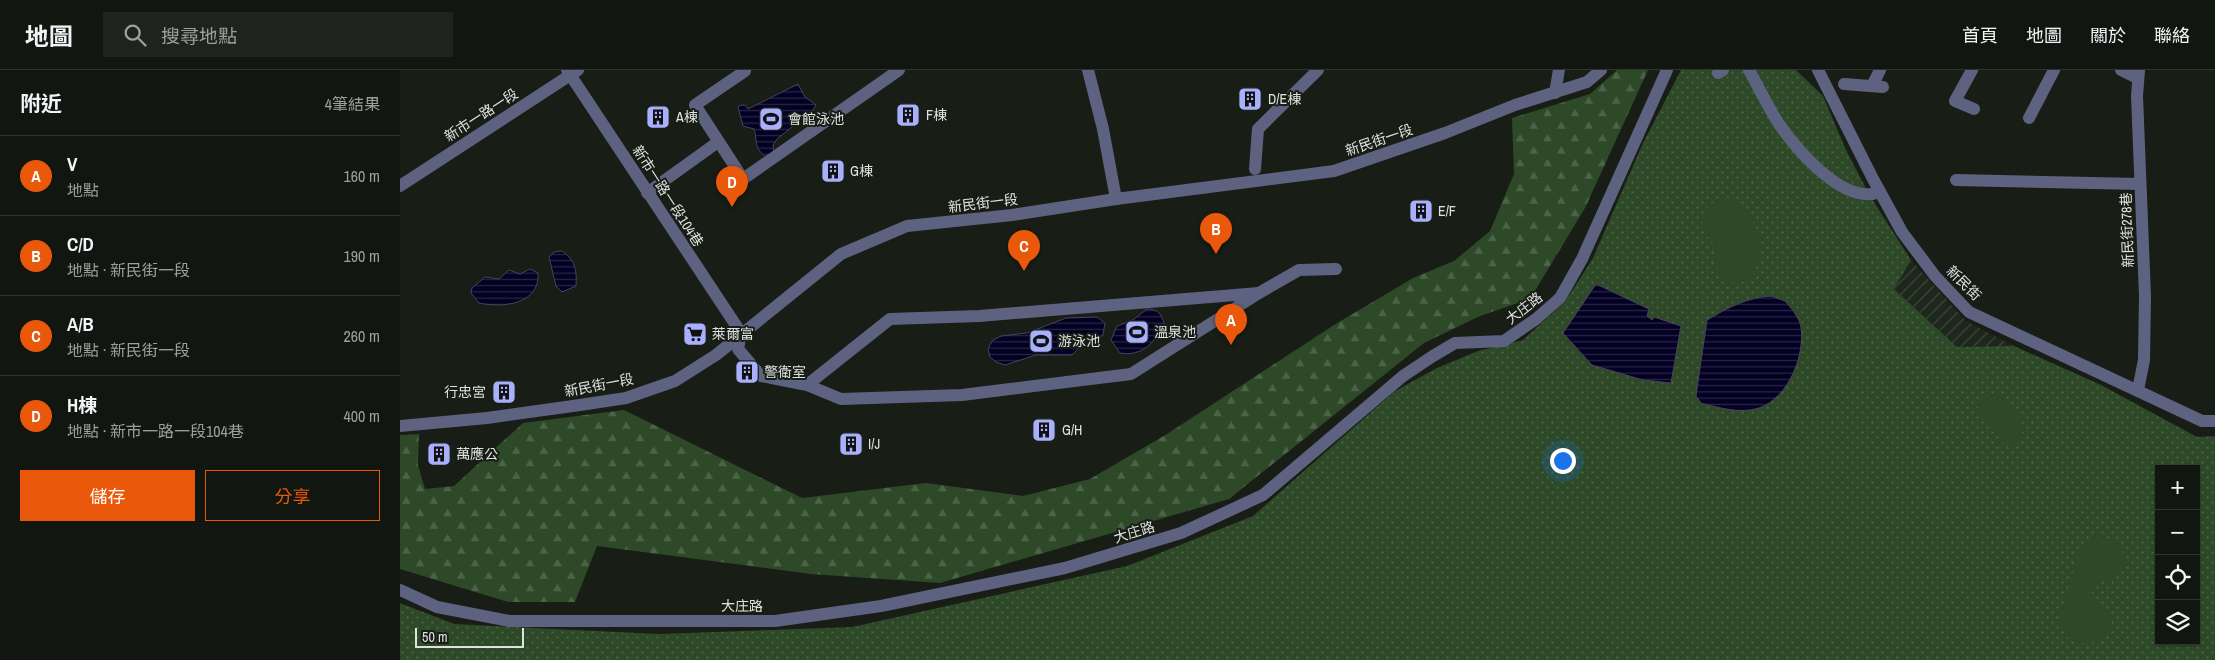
<!DOCTYPE html>
<html lang="zh-TW">
<head>
<meta charset="utf-8">
<style>
	body { margin:0; font-family:"Archivo Narrow","Noto Sans TC",sans-serif; background:#1f231e; color:#f1f3f6 }
	.controls { position:absolute; right:15px; bottom:15px; display:grid; overflow:hidden; border-radius:0px; box-shadow:0 1px 4px #0004 }
	.controls button { width:45px; height:45px; display:grid; place-items:center; padding:0; border:0; border-bottom:1px solid #313530; background:#121610; color:#f1f3f6; font:25px sans-serif }
	.scale { position:absolute; left:15px; bottom:12px; width:109px; box-sizing:border-box; padding-left:5px; border:2px solid #dfe3df; border-top:0; font-size:14px; line-height:18px; white-space:nowrap; color:#dfe3df; -webkit-text-stroke:4px #181d16; paint-order:stroke }
	.you { position:absolute; left:1162px; top:390px; width:18px; height:18px; margin:-12px; border:4px solid #fff; border-radius:50%; background:#1a73e8; box-shadow:0 0 0 8px #1a73e833 }
	.badge { display:grid; place-items:center; width:32px; height:32px; border-radius:50%; background:#ea580c; color:#fff; font-size:16px; font-weight:700 }
	.pin { position:absolute; translate:-50% -41px; filter:drop-shadow(0 1px 2px #0008) }
	.pin::after { content:''; position:absolute; top:26px; width:18px; height:15px; background:inherit; clip-path:polygon(0 0,100% 0,50% 100%) }
	.list { margin:0; padding:0; list-style:none }
	h2 { display:flex; justify-content:space-between; align-items:center; height:65px; margin:0; padding:0 20px; font-size:21px }
	h2 small { font-size:16px; font-weight:400; color:#9c9f9f }
	.list li { display:grid; grid-template-columns:32px 1fr auto; gap:15px; align-items:center; box-sizing:border-box; height:80px; padding:0 20px; border-top:1px solid #313530 }
	.list b { display:block; font-size:19px; white-space:nowrap }
	.list p { margin:0; font-size:16px; white-space:nowrap; color:#9c9f9f }
	.list em { font-size:16px; font-style:normal; color:#9c9f9f }
	.actions { display:flex; gap:10px; padding:15px 20px }
	.actions a { flex:1; padding:11px 0; border:1px solid #ea580c; border-radius:0px; text-align:center; font-size:18px; color:#ea580c }
	.actions .main { background:#ea580c; color:#fff }
	.icon { flex:none; width:28px; height:28px; fill:none; stroke:currentColor; stroke-width:2; stroke-linecap:round; stroke-linejoin:round }
	.map { position:relative; flex:none; width:1815px; height:590px; overflow:hidden }
	header { display:flex; align-items:center; gap:30px; box-sizing:border-box; height:70px; padding:0 25px; background:#121610; border-bottom:1px solid #313530 }
	header strong { font-size:24px }
	nav { display:flex; gap:28px; margin-inline-start:auto; font-size:18px }
	.search { width:350px; height:45px; background:#1f231e; display:flex; align-items:center; gap:12px; box-sizing:border-box; padding:0 18px; border-radius:0px; color:#9c9f9f; font-size:19px }
	main { display:flex }
	aside { flex:1; background:#121610 }
	.map>svg:first-child { display:block }
	.industrial { fill:url(#industrial-furrows) }
	.grass { fill:url(#grass-dots); fill-rule:evenodd }
	.forest { fill:url(#forest-firs) }
	.park { fill:#2d4927 }
	.water { fill:url(#water-rules); stroke:#46445c }
	.lines { fill:none; stroke-linecap:round; stroke-linejoin:round }
	.minor { stroke:#5e6281; stroke-width:12 }
	.labels { text-anchor:middle; dominant-baseline:central; stroke-width:4; stroke-linejoin:round; paint-order:stroke }
	.poi-label { font-size:14px; fill:#dfe3df; stroke:#181d16; text-anchor:start }
	.street-label { font-size:14px; fill:#dfe3df; stroke:#181d16 }
</style>
</head>
<body>
<header>
<strong>地圖</strong>
<div class="search"><svg class="icon" aria-label="search" viewBox="0 0 24 24"><circle cx="10" cy="10" r="6"/><path d="M15 15l6 6"/></svg>搜尋地點</div>
<nav><a>首頁</a><a>地圖</a><a>關於</a><a>聯絡</a></nav>
</header>
<main>
<aside>
<h2>附近<small>4筆結果</small></h2>
<ul class="list">
<li><span class="badge">A</span><div><b>V</b><p>地點</p></div><em>160 m</em></li>
<li><span class="badge">B</span><div><b>C/D</b><p>地點 · 新民街一段</p></div><em>190 m</em></li>
<li><span class="badge">C</span><div><b>A/B</b><p>地點 · 新民街一段</p></div><em>260 m</em></li>
<li><span class="badge">D</span><div><b>H棟</b><p>地點 · 新市一路一段104巷</p></div><em>400 m</em></li>
</ul>
<div class="actions"><a class="main">儲存</a><a>分享</a></div>
</aside>
<div class="map">
<svg width="1815" height="590" viewBox="0 0 1815 590">
	<defs>
		<pattern id="industrial-furrows" width="10" height="10" patternUnits="userSpaceOnUse" patternTransform="scale(1.25)"><rect width="10" height="10" fill="#1d271b"/><path d="M-1 1l2-2M0 10L10 0M9 11l2-2" fill="none" stroke="#3d463c"/></pattern>
		<pattern id="grass-dots" width="8" height="8" patternUnits="userSpaceOnUse" patternTransform="scale(1.25)"><rect width="8" height="8" fill="#2d4927"/><path d="M2 2h.1M6 6h.1" fill="none" stroke="#4b6346" stroke-width="1.8" stroke-linecap="round"/></pattern>
		<pattern id="forest-firs" width="22" height="20" patternUnits="userSpaceOnUse" patternTransform="scale(1.25)"><rect width="22" height="20" fill="#2d4927"/><path d="M5 1l3.5 6h-7zM16 11l3.5 6h-7z" fill="#4b6346"/></pattern>
		<pattern id="water-rules" width="6" height="5" patternUnits="userSpaceOnUse" patternTransform="scale(1.25)"><rect width="6" height="5" fill="#040024"/><path d="M0 2.5h6" fill="none" stroke="#282543"/></pattern>
	</defs>
	<rect width="100%" height="100%" fill="#181d16"/>
	<path class="industrial" d="M1511,190L1566,251L1614,276L1557,277L1494,219Z"/>
	<path class="grass" d="M1281,0H1396L1423,26L1446,80L1470,126L1511,190L1494,219L1557,277L1614,276L1701,315L1797,367L1815,366V590H0V533L54,554L259,564L452,557L727,496L853,446L995,321L1037,298L1078,281L1123,270L1165,232L1193,188L1243,73ZM1759,399H1796V571H1759Z"/>
	<path class="forest" d="M1217,0H1248L1185,138L1130,229L1080,246L1024,273L829,429L540,513L411,504L197,476L175,532H108L0,499V365L19,364L18,395L25,419L54,416L123,353L224,340L402,428L526,413L623,426L690,409L767,364L934,255L1013,208L1054,191L1090,161L1114,104L1112,48L1190,24Z"/>
	<g class="park">
		<path d="M1324,127C1348,132 1360,159 1359,182C1359,191 1355,199 1351,208L1336,214C1314,206 1317,196 1315,175C1295,157 1299,136 1324,127Z"/>
		<path d="M1595,325L1605,329L1622,347V366L1614,376L1609,377L1602,373C1597,359 1586,353 1578,341C1581,330 1583,327 1595,325Z"/>
		<path d="M1695,467C1717,468 1727,477 1724,500L1715,507L1693,514L1689,520L1712,552L1710,560L1698,572L1682,573L1669,569L1658,553L1680,478L1687,471Z"/>
	</g>
	<g class="water">
		<path d="M398,14L405,27L416,35L413,40L377,69L373,75L374,82L367,87C353,79 358,71 354,59L343,56L338,37L341,35H345L348,39Z"/>
		<path d="M162,181C175,190 177,200 176,216L162,222L156,216L149,187L154,182Z"/>
		<path d="M130,199L138,203C140,235 102,238 79,233L71,223L72,218L85,207L99,209L109,200L120,204Z"/>
		<path d="M1196,214L1249,239L1247,246L1252,250L1254,247L1281,256L1271,313L1243,310L1192,295L1163,263Z"/>
		<path d="M1371,226L1385,231C1391,238 1399,247 1401,257C1405,287 1388,328 1359,338C1340,344 1320,338 1301,333L1296,326L1307,250C1329,237 1346,228 1371,226Z"/>
		<path d="M747,239C757,239 761,243 764,253C756,272 742,287 720,283L711,270L717,256L733,250Z"/>
		<path d="M697,247L705,253L703,265C690,276 686,269 672,285H636L605,295L596,292L590,287L588,279L592,271L601,266L627,263L666,248Z"/>
	</g>
	<g class="lines">
		<g class="minor">
			<path d="M167,0L341,263L338,279L361,306L407,315L490,249L579,246L859,223L731,304L562,325L441,329L407,315"/>
			<path d="M688,0L703,59L716,129"/>
			<path d="M1349,0C1359,18 1368,37 1379,54C1397,80 1444,136 1480,122"/>
			<path d="M1418,0L1473,109L1502,162L1535,206L1569,242L1802,351H1815"/>
			<path d="M1572,0L1555,31L1574,39"/>
			<path d="M1721,0L1737,8"/>
			<path d="M345,1L295,35L343,109L499,0"/>
			<path d="M1318,3L1323,0"/>
			<path d="M1444,14L1483,17"/>
			<path d="M1472,16L1480,0"/>
			<path d="M1155,23L1159,0"/>
			<path d="M1629,48L1654,0"/>
			<path d="M855,99L858,59L918,0"/>
			<path d="M1556,110L1740,114"/>
			<path d="M0,116L178,0"/>
			<path d="M247,123L318,72"/>
			<path d="M859,223L899,200L936,199"/>
			<path d="M1738,320L1744,290L1745,226L1737,26L1739,0"/>
			<path d="M0,356L87,348L180,335L226,328L275,311L316,285L441,184L507,156L612,145L716,129L934,101L1045,63L1115,35L1187,12L1201,0"/>
			<path d="M0,520L37,537L110,551H375L481,536L665,498L781,463L863,425L1003,306L1033,286L1055,273L1104,271L1136,249L1160,228L1182,189L1267,0"/>
		</g>
	</g>
	<defs>
		<g id="building-square" transform="scale(1.25)"><rect x="-9" y="-9" width="18" height="18" rx="4" fill="#a8b0fc" stroke="#181d16"/><path d="M-4-6H4V6H1V3H-1V6H-4ZM-2.5-4.3h1.7v1.8h-1.7ZM.8-4.3h1.7v1.8H.8ZM-2.5-1h1.7V.8h-1.7ZM.8-1h1.7V.8H.8Z" fill="#111"/></g>
		<g id="stadium-square" transform="scale(1.25)"><rect x="-9" y="-9" width="18" height="18" rx="4" fill="#a8b0fc" stroke="#181d16"/><path d="M0-5a6.5 5 0 1 0 0 10a6.5 5 0 1 0 0-10ZM-3.5-1.8h7v3.6h-7Z" fill="#111"/></g>
		<g id="supermarket-square" transform="scale(1.25)"><rect x="-9" y="-9" width="18" height="18" rx="4" fill="#a8b0fc" stroke="#181d16"/><path d="M-6-5.5h2.5l.6 2H6L4.5 2H-2.5L-4.4-4H-6ZM-1.5 3.2a1.3 1.3 0 1 0 .1 0ZM3 3.2a1.3 1.3 0 1 0 .1 0Z" fill="#111"/></g>
	</defs>
	<g fill-rule="evenodd">
		<use href="#building-square" x="850" y="29"/>
		<use href="#building-square" x="508" y="45"/>
		<use href="#building-square" x="258" y="47"/>
		<use href="#stadium-square" x="371" y="49"/>
		<use href="#building-square" x="433" y="101"/>
		<use href="#building-square" x="1021" y="141"/>
		<use href="#stadium-square" x="737" y="262"/>
		<use href="#supermarket-square" x="295" y="264"/>
		<use href="#stadium-square" x="641" y="271"/>
		<use href="#building-square" x="347" y="302"/>
		<use href="#building-square" x="104" y="322"/>
		<use href="#building-square" x="644" y="360"/>
		<use href="#building-square" x="451" y="374"/>
		<use href="#building-square" x="39" y="384"/>
	</g>
	<g class="labels">
		<g class="poi-label">
			<text x="868" y="29">D/E棟</text>
			<text x="526" y="45">F棟</text>
			<text x="276" y="47">A棟</text>
			<text x="388" y="49">會館泳池</text>
			<text x="450" y="101">G棟</text>
			<text x="1038" y="141">E/F</text>
			<text x="754" y="262">溫泉池</text>
			<text x="312" y="264">萊爾富</text>
			<text x="658" y="271">游泳池</text>
			<text x="364" y="302">警衛室</text>
			<text x="86" y="322" text-anchor="end">行忠宮</text>
			<text x="662" y="360">G/H</text>
			<text x="468" y="374">I/J</text>
			<text x="56" y="384">萬應公</text>
		</g>
		<g class="street-label">
			<text transform="translate(81 45) rotate(-33)">新市一路一段</text>
			<text transform="translate(979 70) rotate(-19)">新民街一段</text>
			<text transform="translate(268 126) rotate(57)">新市一路一段104巷</text>
			<text transform="translate(583 133) rotate(-7)">新民街一段</text>
			<text transform="translate(1727 160) rotate(-92)">新民街278巷</text>
			<text transform="translate(1564 213) rotate(45)">新民街</text>
			<text transform="translate(1124 238) rotate(-38)">大庄路</text>
			<text transform="translate(199 315) rotate(-11)">新民街一段</text>
			<text transform="translate(734 462) rotate(-17)">大庄路</text>
			<text x="342" y="536">大庄路</text>
		</g>
	</g>
</svg>
<div class="controls">
<button>+</button>
<button>−</button>
<button><svg class="icon" aria-label="locate" viewBox="0 0 24 24"><circle cx="12" cy="12" r="6"/><path d="M12 2v4M12 18v4M2 12h4M18 12h4"/></svg></button>
<button><svg class="icon" aria-label="layers" viewBox="0 0 24 24"><path d="M12 4l9 5-9 5-9-5zM3 14l9 5 9-5"/></svg></button>
</div>
<div class="scale">50 m</div>
<div class="you"></div>
<div class="pin badge" style="left:831px;top:275px">A</div>
<div class="pin badge" style="left:816px;top:184px">B</div>
<div class="pin badge" style="left:624px;top:201px">C</div>
<div class="pin badge" style="left:332px;top:137px">D</div>
</div>
</main>
</body>
</html>
